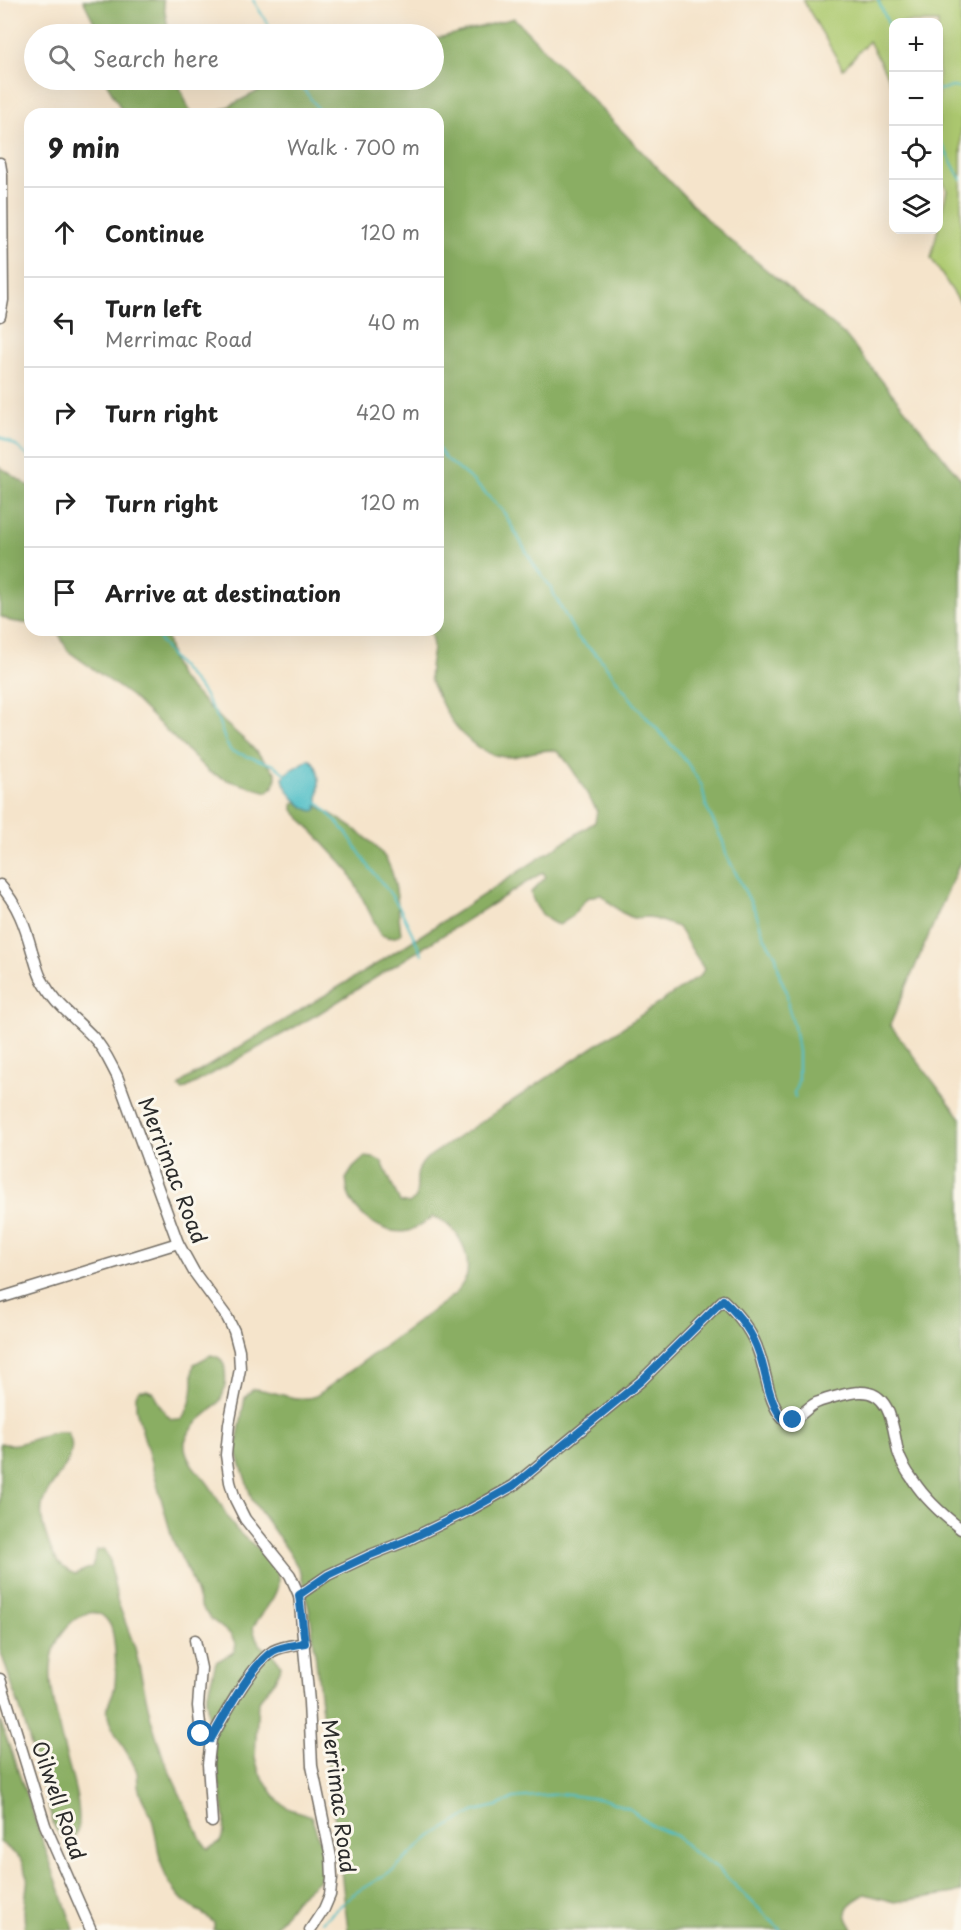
<!DOCTYPE html>
<html lang="en">
<head>
<meta charset="utf-8">
<style>
	body { margin:0; font-family:"Playpen Sans",sans-serif; background:#f2f2f2; color:#222 }
	.controls { position:absolute; right:18px; top:18px; display:grid; overflow:hidden; border-radius:12px; box-shadow:0 6px 24px #0002 }
	.controls button { width:54px; height:54px; display:grid; place-items:center; padding:0; border:0; border-bottom:2px solid #e0e0e0; background:#fff; color:#222; font:30px sans-serif }
	.stop { position:absolute; width:18px; height:18px; margin:-14px; border:4px solid #1f6fb2; border-radius:50%; background:#fff }
	.stop.end { background:#1f6fb2; border-color:#fff; box-shadow:0 2px 6px #0008 }
	.list { margin:0; padding:0; list-style:none }
	h2 { display:flex; justify-content:space-between; align-items:center; height:78px; margin:0; padding:0 24px; font-size:26px }
	h2 small { font-size:20px; font-weight:400; color:#767676 }
	.list li { display:grid; grid-template-columns:39px 1fr auto; gap:18px; align-items:center; box-sizing:border-box; height:90px; padding:0 24px; border-top:2px solid #e0e0e0 }
	.list b { display:block; font-size:22px; white-space:nowrap }
	.list p { margin:0; font-size:20px; white-space:nowrap; color:#767676 }
	.list em { font-size:20px; font-style:normal; color:#767676 }
	.icon { flex:none; width:33px; height:33px; fill:none; stroke:currentColor; stroke-width:2; stroke-linecap:round; stroke-linejoin:round }
	.map { position:relative; flex:none; width:961px; height:1930px; overflow:hidden }
	.search { position:absolute; background:#fff; box-shadow:0 6px 24px #0002; left:24px; top:24px; width:420px; height:66px; display:flex; align-items:center; gap:15px; box-sizing:border-box; padding:0 21px; border-radius:33px; color:#767676; font-size:22px }
	.panel { position:absolute; background:#fff; box-shadow:0 6px 24px #0002; left:24px; top:108px; width:420px; height:528px; border-radius:18px }
	.map>svg:first-child { display:block }
	.green { fill:#aeca71; stroke:#6c7a4e; stroke-width:1.5 }
	.forest { fill:#8aae63; stroke:#5a6c47; stroke-width:1.5 }
	.water { fill:#51bfc7; stroke:#3e7579; stroke-width:1.5 }
	.lines { fill:none; stroke-linecap:round; stroke-linejoin:round }
	.stream { stroke:#51bfc7; stroke-width:2 }
	.minor-casing { stroke:#726c63; stroke-width:13 }
	.minor { stroke:#fff; stroke-width:10 }
	.route { stroke:#1f6fb2; stroke-width:8 }
	.labels { text-anchor:middle; dominant-baseline:central; stroke-width:6; stroke-linejoin:round; paint-order:stroke }
	.street-label { font-size:21px; fill:#2b2b2b; stroke:#fbf7ec }
</style>
</head>
<body>
<div class="map">
<svg width="961" height="1930" viewBox="0 0 961 1930">
	<rect width="100%" height="100%" fill="#fbf7ec"/>
	<filter id="ink" filterUnits="userSpaceOnUse"><feTurbulence type="fractalNoise" baseFrequency=".0167" numOctaves="2"/><feDisplacementMap in="SourceGraphic" scale="12" xChannelSelector="R" yChannelSelector="G"/><feConvolveMatrix kernelMatrix="1 2 1 2 8 2 1 2 1" color-interpolation-filters="sRGB"/></filter>
	<filter id="wash" filterUnits="userSpaceOnUse"><feTurbulence type="fractalNoise" baseFrequency=".008" numOctaves="4" result="noise"/><feDisplacementMap in="SourceGraphic" scale="24" xChannelSelector="R" yChannelSelector="G"/><feGaussianBlur stdDeviation="1.35" result="paint"/><feColorMatrix in="noise" values="0 0 0 0 0 0 0 0 0 0 0 0 0 0 0 0 0 1.4 0 .05"/><feComposite in="paint" operator="in"/></filter>
	<g filter="url(#wash)">
		<rect width="100%" height="100%" fill="#f5e4cb"/>
		<path class="green" d="M803,0H961V304L931,258L947,190L939,174L938,22H894L893,87L869,41L843,69Z"/>
		<g class="forest">
			<path d="M83,0H163L169,34H97L96,26Z"/>
			<path d="M514,18L711,224L846,336L961,479V860L890,1025L961,1118V1892L895,1902L865,1894C847,1905 839,1910 854,1930H348L311,1619L301,1573L289,1552L252,1500L236,1449L245,1397L253,1389C274,1389 295,1404 316,1396L455,1294C459,1288 466,1281 467,1274C470,1251 456,1223 433,1217C425,1222 417,1228 408,1231C385,1236 355,1215 348,1193C347,1189 347,1183 346,1179L353,1168L365,1157L374,1158L382,1162L400,1202L409,1204L416,1198C419,1180 412,1173 427,1158L701,975L704,969L678,927L649,917L633,918L621,912L600,894L587,898L570,918L559,925C545,921 533,906 531,892L546,877L543,872L318,1014L183,1090L179,1087L185,1080L380,962L595,822L597,811C589,798 568,757 556,751C545,747 523,756 511,757C476,758 451,725 438,696C435,691 432,685 430,679C428,668 432,659 433,648C433,642 431,636 429,630H438V114H214L280,80H434V39Z"/>
			<path d="M105,80H177L191,114H124Z"/>
			<path d="M0,467L30,487V624L10,621L0,616Z"/>
			<path d="M57,630H165L172,661L180,678L224,722L249,744L276,773C276,782 275,786 268,792L230,781L209,772L131,696L68,651Z"/>
			<path d="M307,800C331,814 378,839 389,865C398,884 398,913 401,934C394,939 390,938 381,935L348,870L293,810V803Z"/>
			<path d="M211,1355C221,1357 224,1361 225,1370C230,1414 197,1410 186,1439C184,1442 185,1448 186,1452C190,1467 201,1473 209,1485C219,1499 225,1515 235,1528C250,1548 280,1554 278,1583C278,1596 260,1615 253,1627C258,1654 273,1647 281,1666L275,1680L258,1701L255,1757L259,1772L278,1801L290,1809L311,1816L323,1851L324,1870L318,1881L295,1900L275,1928L272,1930H214V1923C205,1914 194,1909 185,1902C180,1898 176,1892 173,1888C157,1867 159,1843 152,1819C149,1809 142,1801 139,1790C137,1785 138,1778 137,1772C131,1755 110,1731 108,1716C106,1706 111,1699 114,1690C117,1677 116,1633 109,1623C96,1601 73,1618 62,1633C51,1649 49,1672 52,1690C55,1708 58,1726 63,1744C68,1766 87,1816 75,1836L61,1837L54,1826L23,1718L0,1650V1443C24,1450 44,1429 67,1432C85,1458 45,1483 42,1507C40,1520 45,1532 49,1544C54,1559 61,1568 75,1574L92,1567L97,1550L104,1549L110,1561L117,1600L135,1648L151,1719L164,1760L202,1841L208,1849L220,1842L224,1832L225,1819L206,1700L216,1662L234,1652L236,1645L231,1635L211,1619L201,1607L192,1580L173,1541L136,1409V1395L139,1390H147L154,1393C158,1404 162,1411 171,1419L181,1420C189,1411 193,1395 193,1383C193,1375 192,1371 194,1364Z"/>
			<path d="M0,1722L1,1723L74,1930H25L24,1910L28,1877L20,1858L0,1842Z"/>
		</g>
		<path class="water" d="M309,759C324,767 318,795 317,809L314,811C301,809 285,791 283,778L289,771Z"/>
		<g class="lines">
			<g class="stream">
				<path d="M253,0L274,34"/>
				<path d="M878,0L894,37"/>
				<path d="M297,80L322,114"/>
				<path d="M938,90L952,87L961,88"/>
				<path d="M938,137L961,180"/>
				<path d="M0,437L15,445L30,458"/>
				<path d="M438,448L445,458L473,481L503,511L534,565L549,585L577,637L599,657L638,708L686,761L702,786L706,806L723,842L726,854L756,913L764,937L776,956L780,977L787,992L788,1006L794,1026L798,1052V1081L794,1093L795,1097"/>
				<path d="M153,630L169,654L202,691L217,717L226,743L231,751L274,765L288,776"/>
				<path d="M317,801L346,832L369,867L389,892L401,910L422,954"/>
				<path d="M322,1922L355,1893L393,1870L431,1836L476,1811L497,1806L514,1798L561,1794L606,1800L630,1809L654,1827L676,1836L694,1853L716,1867L781,1930"/>
			</g>
		</g>
	</g>
	<g filter="url(#ink)">
		<g class="lines">
			<g class="minor-casing">
				<g id="minor">
					<path d="M0,163L2,175L3,300L0,316"/>
					<path d="M0,885C18,905 25,926 32,951C35,960 37,970 41,978C56,1006 72,1015 93,1037C104,1048 110,1063 117,1076L178,1243L194,1272L227,1317L234,1331L239,1350L240,1369L229,1424L226,1455L230,1482L235,1499L245,1519L290,1575L299,1595L309,1702L312,1766L331,1857L332,1878L330,1895L324,1909L310,1930"/>
					<path d="M0,1298L178,1243"/>
					<path d="M299,1595L328,1575L368,1556L406,1541L470,1510L513,1486L641,1381L723,1300C739,1315 752,1331 759,1353C767,1375 768,1404 785,1421C800,1420 804,1409 816,1403C826,1399 850,1392 860,1392C892,1391 893,1430 898,1452C901,1462 907,1472 913,1480C925,1499 943,1515 961,1529"/>
					<path d="M195,1640L201,1668L198,1706L201,1734L211,1739L208,1764L212,1822"/>
					<path d="M0,1679L45,1825L91,1930"/>
					<path d="M211,1739C224,1716 252,1664 273,1651C282,1646 295,1645 305,1643"/>
				</g>
			</g>
			<use href="#minor" class="minor"/>
		</g>
	</g>
	<g class="lines" filter="url(#ink)">
		<path class="route" d="M201,1734L211,1739C224,1716 252,1664 273,1651C282,1646 295,1645 305,1643L299,1595L328,1575L368,1556L406,1541L470,1510L513,1486L641,1381L723,1300C739,1315 752,1331 759,1353C767,1375 768,1404 785,1421L793,1420"/>
	</g>
	<g class="labels">
		<g class="street-label">
			<text transform="translate(174 1170) rotate(69)">Merrimac Road</text>
			<text transform="translate(340 1796) rotate(83)">Merrimac Road</text>
			<text transform="translate(60 1800) rotate(71)">Oilwell Road</text>
		</g>
	</g>
</svg>
<div class="controls">
<button>+</button>
<button>−</button>
<button><svg class="icon" aria-label="locate" viewBox="0 0 24 24"><circle cx="12" cy="12" r="6"/><path d="M12 2v4M12 18v4M2 12h4M18 12h4"/></svg></button>
<button><svg class="icon" aria-label="layers" viewBox="0 0 24 24"><path d="M12 4l9 5-9 5-9-5zM3 14l9 5 9-5"/></svg></button>
</div>
<div class="stop" style="left:201px;top:1734px"></div>
<div class="stop end" style="left:793px;top:1420px"></div>
<div class="search"><svg class="icon" aria-label="search" viewBox="0 0 24 24"><circle cx="10" cy="10" r="6"/><path d="M15 15l6 6"/></svg>Search here</div>
<section class="panel">
<h2>9 min<small>Walk · 700 m</small></h2>
<ul class="list">
<li><svg class="icon" aria-label="ahead" viewBox="0 0 24 24"><path d="M12 20V5M6 11l6-6 6 6"/></svg><div><b>Continue</b></div><em>120 m</em></li>
<li><svg class="icon" aria-label="left" viewBox="0 0 24 24"><path d="M17 20v-9H6M10 6l-5 5 5 5"/></svg><div><b>Turn left</b><p>Merrimac Road</p></div><em>40 m</em></li>
<li><svg class="icon" aria-label="right" viewBox="0 0 24 24"><path d="M7 20v-9h11M14 6l5 5-5 5"/></svg><div><b>Turn right</b></div><em>420 m</em></li>
<li><svg class="icon" aria-label="right" viewBox="0 0 24 24"><path d="M7 20v-9h11M14 6l5 5-5 5"/></svg><div><b>Turn right</b></div><em>120 m</em></li>
<li><svg class="icon" aria-label="arrive" viewBox="0 0 24 24"><path d="M6 21V4h12l-3 4 3 4H6"/></svg><div><b>Arrive at destination</b></div></li>
</ul>
</section>
</div>
</body>
</html>
